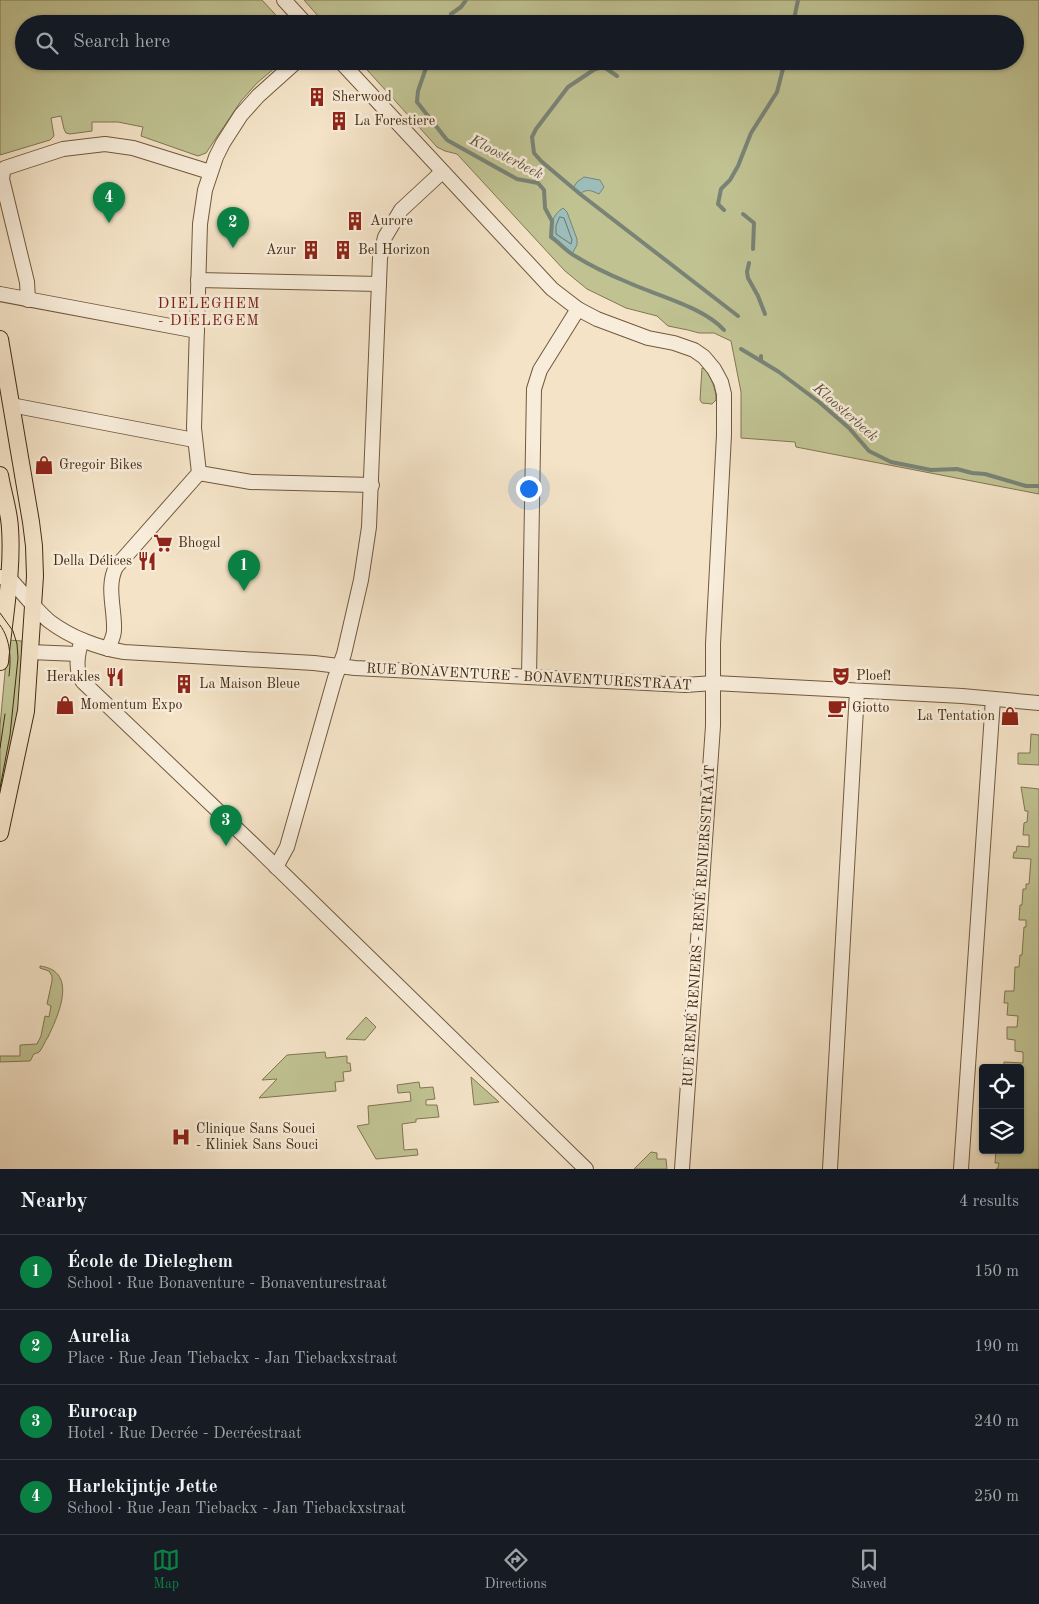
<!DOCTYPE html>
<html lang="en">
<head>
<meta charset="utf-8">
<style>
	body { margin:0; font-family:"Old Standard TT",serif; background:#20242c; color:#f1f3f6 }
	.controls { position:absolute; right:15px; bottom:15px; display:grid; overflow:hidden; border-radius:5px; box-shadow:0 1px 4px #0004 }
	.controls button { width:45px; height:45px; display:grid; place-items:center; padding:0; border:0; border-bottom:1px solid #363941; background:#171b24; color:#f1f3f6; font:25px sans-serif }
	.you { position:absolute; left:528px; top:488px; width:18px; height:18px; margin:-12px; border:4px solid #fff; border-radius:50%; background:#1a73e8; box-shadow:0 0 0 8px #1a73e833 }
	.badge { display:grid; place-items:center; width:32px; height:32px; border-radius:50%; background:#0b8043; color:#fff; font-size:16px; font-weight:700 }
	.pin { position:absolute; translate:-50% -41px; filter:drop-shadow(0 1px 2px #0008) }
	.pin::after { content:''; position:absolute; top:26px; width:18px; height:15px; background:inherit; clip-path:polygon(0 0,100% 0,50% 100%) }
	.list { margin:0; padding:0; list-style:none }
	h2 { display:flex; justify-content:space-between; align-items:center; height:65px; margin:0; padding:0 20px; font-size:21px }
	h2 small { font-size:16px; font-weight:400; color:#9ea1a6 }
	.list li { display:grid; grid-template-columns:32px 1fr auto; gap:15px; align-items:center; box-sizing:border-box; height:75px; padding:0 20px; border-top:1px solid #363941 }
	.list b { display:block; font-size:19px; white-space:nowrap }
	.list p { margin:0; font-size:16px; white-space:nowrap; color:#9ea1a6 }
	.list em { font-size:16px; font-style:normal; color:#9ea1a6 }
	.icon { flex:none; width:28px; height:28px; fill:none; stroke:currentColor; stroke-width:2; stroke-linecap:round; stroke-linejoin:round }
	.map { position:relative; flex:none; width:1039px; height:1169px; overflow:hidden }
	.search { position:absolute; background:#171b24; box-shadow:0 1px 4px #0004; left:15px; right:15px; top:15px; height:55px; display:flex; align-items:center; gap:12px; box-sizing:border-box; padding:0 18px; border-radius:28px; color:#9ea1a6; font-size:19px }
	.sheet { height:365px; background:#171b24 }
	nav { display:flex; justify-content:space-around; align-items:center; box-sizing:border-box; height:70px; border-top:1px solid #363941; background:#171b24; font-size:14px; color:#9ea1a6 }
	nav a { display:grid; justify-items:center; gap:2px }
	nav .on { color:#0b8043 }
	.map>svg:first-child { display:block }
	.green { fill:#c0c292; stroke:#827652 }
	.water { fill:#9cbdba; stroke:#798376 }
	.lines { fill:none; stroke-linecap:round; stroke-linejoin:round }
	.shore { stroke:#707466; stroke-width:1 }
	.stream { stroke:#798376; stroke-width:4 }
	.minor-casing { stroke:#71593e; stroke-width:16 }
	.major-casing { stroke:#452b11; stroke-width:18 }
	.minor { stroke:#f8eddb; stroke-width:14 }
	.major { stroke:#f4e3c7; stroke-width:16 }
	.tram { stroke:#452b11; stroke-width:1 }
	.labels { text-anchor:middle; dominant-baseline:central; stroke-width:5; stroke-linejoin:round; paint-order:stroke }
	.poi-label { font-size:14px; fill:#452b11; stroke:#f8eddb; text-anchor:start }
	.street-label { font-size:14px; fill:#452b11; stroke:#f8eddb }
	.water-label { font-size:15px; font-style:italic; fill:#5b503b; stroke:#f8eddb }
	.neighbourhood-label { font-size:15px; letter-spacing:1px; fill:#7a1f14; stroke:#f8eddb }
</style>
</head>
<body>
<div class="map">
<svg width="1039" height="1169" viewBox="0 0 1039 1169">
	<rect width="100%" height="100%" fill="#f4e3c7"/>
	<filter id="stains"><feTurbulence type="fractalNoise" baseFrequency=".004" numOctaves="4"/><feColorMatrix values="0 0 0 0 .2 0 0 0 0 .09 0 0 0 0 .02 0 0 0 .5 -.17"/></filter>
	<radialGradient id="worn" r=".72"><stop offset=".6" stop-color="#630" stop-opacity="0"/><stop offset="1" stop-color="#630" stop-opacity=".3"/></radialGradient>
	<g class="green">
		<path d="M0,0H262L284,24H24V61H283L257,83L241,101L206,153L198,156L141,136L143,127L118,122H92V131L70,134L66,133L64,129L61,116L51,118L54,136L50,140L0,155Z"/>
		<path d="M304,0H1039V494L796,447L795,442L741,438V392L731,341L714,333H699L688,330L668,326L657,316L626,308L587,289L565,271L457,154L445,151L437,147L359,61H1015V24H325Z"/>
		<path d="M702,368L705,369C711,378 716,388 716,400L712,404L702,403L700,400Z"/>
		<path d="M8,640L22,641L20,699L0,803V726Z"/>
		<path d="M1031,734L1039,735V765L1018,764V753H1030Z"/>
		<path d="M1021,787L1039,789V1169H996L998,1168L999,1163H995L996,1150H1020V1068H1004V1062L1023,1063V1052L1015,1051V1040L1007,1039V1027H1017L1018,1016L1007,1015L1008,1003H1004L1005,991H1014L1015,967H1019L1020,955H1022L1024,927H1026V920H1019L1020,905H1022L1023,889H1026V884H1029L1031,859L1013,858L1014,852H1016L1017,846L1029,847V835H1023L1024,823L1027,822L1028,811H1025Z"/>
		<path d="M40,966C79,971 58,1016 48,1037C45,1041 43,1047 40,1051C39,1053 36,1053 34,1054C32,1056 32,1059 30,1061L0,1062V1056H20V1045L37,1044L41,1036L45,1016L49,1017L51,1006L47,1004L52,981V976L49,971L40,968Z"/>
		<path d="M366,1017L376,1027L365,1040L346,1039Z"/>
		<path d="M325,1052L326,1058L347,1056V1063H350L351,1071L343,1072L344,1081L335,1082L336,1091L259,1098L277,1079L262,1080L287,1055Z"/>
		<path d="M471,1077L499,1102L474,1105Z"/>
		<path d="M419,1082L420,1088L433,1087L435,1099L426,1100V1105H437L439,1117L416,1119V1122L402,1124L404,1150L417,1149L418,1155L376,1159L357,1126L369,1124L368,1106L411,1101L410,1092L398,1093L397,1085Z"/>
		<path d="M651,1152L657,1153V1159H666L667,1169H634Z"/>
	</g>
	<g class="water">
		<path d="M584,177L600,180L604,187L599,194C592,191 587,188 580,194L573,188L577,182Z"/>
		<path d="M563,208L567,212L577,239V245L572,254L561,244L551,237C550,226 552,215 563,208Z"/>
	</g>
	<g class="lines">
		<path class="shore" d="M560,217L564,218L572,240L571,244L556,234V226Z"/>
		<g class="stream">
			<path d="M450,24L451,14L461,7L466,0"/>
			<path d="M793,24L798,0"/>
			<path d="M426,68L418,91L417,102L447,140L517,179L538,183L544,190L545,208L552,221L551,237C560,243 566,251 575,256C591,266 610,275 627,282C655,295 704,307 724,330"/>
			<path d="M617,76L604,67L595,69L568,87L536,129L532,137L534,153L541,161L580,194L738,316"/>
			<path d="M724,210L718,204L721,189L730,180L738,166L751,133L777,92L785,61"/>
			<path d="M743,214L754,223L753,249"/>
			<path d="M749,263L747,272L748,278L758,296L765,314"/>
			<path d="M741,349L761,361"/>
			<path d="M761,356V361L779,372L819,402L849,428L869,451L891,462L931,470L957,469L972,473L985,474L1026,486H1039"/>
		</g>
		<g class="minor-casing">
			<g id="minor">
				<path d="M284,0L306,24"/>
				<path d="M340,61L552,289L578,309L597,319L648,338L674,343L694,350L704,357L714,369L721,382L724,394V435L713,644V726L682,1169"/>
				<path d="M198,280L379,284"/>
				<path d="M0,294L197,331"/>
				<path d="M28,300L27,282L2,179L3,172L5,168L63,149L105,144L133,148L210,172"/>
				<path d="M11,405L194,440"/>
				<path d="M199,473L251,482L372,485"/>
				<path d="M0,577L9,578C22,592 35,609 49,621C70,637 98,648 124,652L314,663L355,668L685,685L714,683L962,696L1039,703"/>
				<path d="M82,640C78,652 74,670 83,682L258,849L586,1169"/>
				<path d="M108,649C110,643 114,637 114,630C115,610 106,586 116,567L199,473L194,428L200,224L205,190L216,157L223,143L241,115L258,96L297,61"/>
				<path d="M30,652L78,654"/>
				<path d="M529,677L534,389L540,370L578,309"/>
				<path d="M276,867L287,847L335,678L344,654L361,580L369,527L380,258L385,237L401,210L442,172"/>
				<path d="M830,1169L857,691"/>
				<path d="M961,1169L993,699"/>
			</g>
		</g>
		<g class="major-casing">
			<g id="major">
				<path d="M0,339L31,522L34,546L35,576L26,711L0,833"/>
				<path d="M0,475C3,493 9,510 10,528C13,572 4,618 0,662"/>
			</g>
		</g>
		<use href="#minor" class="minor"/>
		<use href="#major" class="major"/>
		<g class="tram">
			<path d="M0,613L13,631L17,644L18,658L10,735L0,788"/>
			<path d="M0,625C11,640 11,659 9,676"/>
			<path d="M0,748L5,714"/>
		</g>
	</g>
	<defs>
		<g id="building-bare" transform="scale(1.5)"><path d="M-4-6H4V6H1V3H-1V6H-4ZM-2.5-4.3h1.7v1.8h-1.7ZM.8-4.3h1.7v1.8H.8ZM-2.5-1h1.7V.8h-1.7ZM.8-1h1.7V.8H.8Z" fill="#8f2418" stroke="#f8eddb" stroke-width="2.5" paint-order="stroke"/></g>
		<g id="shop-bare" transform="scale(1.5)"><path d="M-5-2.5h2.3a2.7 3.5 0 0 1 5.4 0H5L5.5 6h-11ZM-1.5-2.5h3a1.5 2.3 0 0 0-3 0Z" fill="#8f2418" stroke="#f8eddb" stroke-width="2.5" paint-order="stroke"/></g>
		<g id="supermarket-bare" transform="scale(1.5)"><path d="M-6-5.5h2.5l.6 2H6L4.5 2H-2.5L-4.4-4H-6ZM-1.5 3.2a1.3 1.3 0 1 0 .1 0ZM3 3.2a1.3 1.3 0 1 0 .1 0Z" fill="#8f2418" stroke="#f8eddb" stroke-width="2.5" paint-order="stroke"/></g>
		<g id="restaurant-bare" transform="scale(1.5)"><path d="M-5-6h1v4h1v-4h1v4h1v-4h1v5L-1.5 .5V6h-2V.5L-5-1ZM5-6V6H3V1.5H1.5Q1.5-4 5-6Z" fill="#8f2418" stroke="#f8eddb" stroke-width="2.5" paint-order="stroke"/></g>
		<g id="theatre-bare" transform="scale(1.5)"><path d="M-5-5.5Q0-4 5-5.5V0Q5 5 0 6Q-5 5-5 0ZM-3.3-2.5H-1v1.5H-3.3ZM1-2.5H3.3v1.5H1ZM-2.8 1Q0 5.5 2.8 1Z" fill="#8f2418" stroke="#f8eddb" stroke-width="2.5" paint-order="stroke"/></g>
		<g id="cafe-bare" transform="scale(1.5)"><path d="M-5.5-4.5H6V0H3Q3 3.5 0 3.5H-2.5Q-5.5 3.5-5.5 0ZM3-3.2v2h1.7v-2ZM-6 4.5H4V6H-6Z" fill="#8f2418" stroke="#f8eddb" stroke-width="2.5" paint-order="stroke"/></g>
		<g id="hospital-bare" transform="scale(1.5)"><path d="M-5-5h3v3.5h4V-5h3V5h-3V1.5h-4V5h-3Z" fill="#8f2418" stroke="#f8eddb" stroke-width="2.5" paint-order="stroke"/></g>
	</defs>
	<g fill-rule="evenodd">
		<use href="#building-bare" x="317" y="97"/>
		<use href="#building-bare" x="339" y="121"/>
		<use href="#building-bare" x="355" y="221"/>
		<use href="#building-bare" x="311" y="250"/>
		<use href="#building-bare" x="343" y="250"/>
		<use href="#shop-bare" x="44" y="465"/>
		<use href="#supermarket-bare" x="163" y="543"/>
		<use href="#restaurant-bare" x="147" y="561"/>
		<use href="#theatre-bare" x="841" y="676"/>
		<use href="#restaurant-bare" x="115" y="677"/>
		<use href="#building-bare" x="184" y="684"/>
		<use href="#shop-bare" x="65" y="705"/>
		<use href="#cafe-bare" x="837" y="708"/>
		<use href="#shop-bare" x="1010" y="716"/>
		<use href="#hospital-bare" x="181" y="1137"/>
	</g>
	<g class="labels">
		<g class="poi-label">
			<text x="332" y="97">Sherwood</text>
			<text x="354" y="121">La Forestiere</text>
			<text x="370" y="221">Aurore</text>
			<text x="296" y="250" text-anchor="end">Azur</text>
			<text x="358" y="250">Bel Horizon</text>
			<text x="59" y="465">Gregoir Bikes</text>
			<text x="178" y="543">Bhogal</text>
			<text x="132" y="561" text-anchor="end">Della Délices</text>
			<text x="856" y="676">Ploef!</text>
			<text x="100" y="677" text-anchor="end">Herakles</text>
			<text x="199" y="684">La Maison Bleue</text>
			<text x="80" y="705">Momentum Expo</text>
			<text x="852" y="708">Giotto</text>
			<text x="995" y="716" text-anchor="end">La Tentation</text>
			<text x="196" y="1129">Clinique Sans Souci<tspan x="196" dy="16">- Kliniek Sans Souci</tspan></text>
		</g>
		<g class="street-label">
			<text transform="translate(529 677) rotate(3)">RUE BONAVENTURE - BONAVENTURESTRAAT</text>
			<text transform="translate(699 926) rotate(-86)">RUE RENÉ RENIERS - RENÉ RENIERSSTRAAT</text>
		</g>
		<g class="water-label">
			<text transform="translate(506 158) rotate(27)">Kloosterbeek</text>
			<text transform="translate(845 413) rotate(41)">Kloosterbeek</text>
		</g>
		<g class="neighbourhood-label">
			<text x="209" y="304">DIELEGHEM<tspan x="209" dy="17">- DIELEGEM</tspan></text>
		</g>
	</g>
	<rect width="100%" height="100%" filter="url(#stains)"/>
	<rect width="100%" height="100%" fill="url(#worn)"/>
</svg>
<div class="controls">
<button><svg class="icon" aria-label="locate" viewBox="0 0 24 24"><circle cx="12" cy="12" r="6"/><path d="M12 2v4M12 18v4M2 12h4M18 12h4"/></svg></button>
<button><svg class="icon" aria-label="layers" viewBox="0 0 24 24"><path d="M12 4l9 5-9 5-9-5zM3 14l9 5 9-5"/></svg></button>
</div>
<div class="you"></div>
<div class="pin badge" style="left:244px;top:591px">1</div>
<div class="pin badge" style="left:233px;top:248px">2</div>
<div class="pin badge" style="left:226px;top:846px">3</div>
<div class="pin badge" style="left:109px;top:223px">4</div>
<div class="search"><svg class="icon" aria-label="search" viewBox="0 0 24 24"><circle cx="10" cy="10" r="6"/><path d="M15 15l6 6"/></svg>Search here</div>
</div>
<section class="sheet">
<h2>Nearby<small>4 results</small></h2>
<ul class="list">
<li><span class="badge">1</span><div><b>École de Dieleghem</b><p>School · Rue Bonaventure - Bonaventurestraat</p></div><em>150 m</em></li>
<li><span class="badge">2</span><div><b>Aurelia</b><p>Place · Rue Jean Tiebackx - Jan Tiebackxstraat</p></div><em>190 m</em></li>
<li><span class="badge">3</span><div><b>Eurocap</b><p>Hotel · Rue Decrée - Decréestraat</p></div><em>240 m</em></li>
<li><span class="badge">4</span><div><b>Harlekijntje Jette</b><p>School · Rue Jean Tiebackx - Jan Tiebackxstraat</p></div><em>250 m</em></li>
</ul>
</section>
<nav>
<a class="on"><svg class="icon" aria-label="map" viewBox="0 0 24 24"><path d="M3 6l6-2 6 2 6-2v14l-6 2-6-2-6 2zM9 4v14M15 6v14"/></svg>Map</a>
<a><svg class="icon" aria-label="directions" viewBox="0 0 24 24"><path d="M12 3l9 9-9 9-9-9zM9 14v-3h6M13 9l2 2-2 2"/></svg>Directions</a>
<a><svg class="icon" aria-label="saved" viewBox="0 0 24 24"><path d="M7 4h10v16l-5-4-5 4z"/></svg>Saved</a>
</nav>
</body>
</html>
